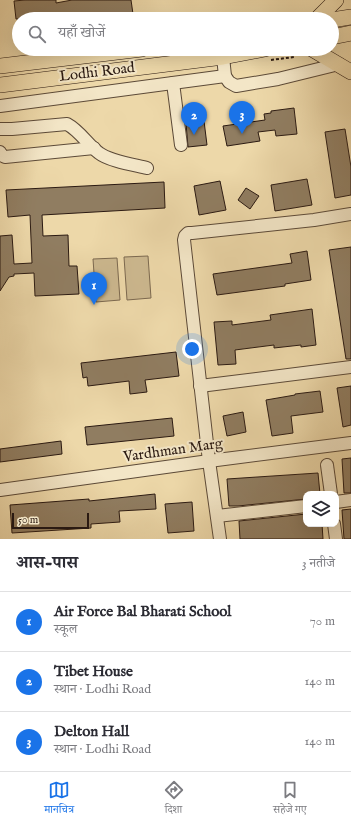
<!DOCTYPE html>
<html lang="hi">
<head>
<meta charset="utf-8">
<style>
	body { margin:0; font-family:"IM FELL English","Noto Serif Devanagari",serif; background:#f7f7f7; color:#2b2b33 }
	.controls { position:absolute; right:12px; bottom:12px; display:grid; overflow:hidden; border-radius:8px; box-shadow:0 4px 16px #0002 }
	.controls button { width:36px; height:36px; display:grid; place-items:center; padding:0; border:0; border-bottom:1px solid #e1e1e2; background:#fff; color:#2b2b33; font:20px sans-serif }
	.scale { position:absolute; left:12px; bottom:10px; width:77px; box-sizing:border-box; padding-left:4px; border:2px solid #2b1a12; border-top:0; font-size:11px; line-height:14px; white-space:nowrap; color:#2b1a12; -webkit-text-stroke:3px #f3e6c7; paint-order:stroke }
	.you { position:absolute; left:192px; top:349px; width:14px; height:14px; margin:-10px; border:3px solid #fff; border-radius:50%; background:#1a73e8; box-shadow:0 0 0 6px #1a73e833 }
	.badge { display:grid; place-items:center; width:26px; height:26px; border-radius:50%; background:#1a73e8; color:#fff; font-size:13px; font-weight:700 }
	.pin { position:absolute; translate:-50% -33px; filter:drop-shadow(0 1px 2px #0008) }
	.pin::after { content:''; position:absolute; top:21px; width:14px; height:12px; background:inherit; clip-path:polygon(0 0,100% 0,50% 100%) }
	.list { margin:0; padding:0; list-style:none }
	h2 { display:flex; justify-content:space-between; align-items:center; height:52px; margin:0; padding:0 16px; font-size:17px }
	h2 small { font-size:13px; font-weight:400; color:#7c7c81 }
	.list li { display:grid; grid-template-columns:26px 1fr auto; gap:12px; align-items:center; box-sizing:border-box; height:60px; padding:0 16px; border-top:1px solid #e1e1e2 }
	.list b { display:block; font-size:15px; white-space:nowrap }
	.list p { margin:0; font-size:13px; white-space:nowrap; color:#7c7c81 }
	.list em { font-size:13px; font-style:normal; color:#7c7c81 }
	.icon { flex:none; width:22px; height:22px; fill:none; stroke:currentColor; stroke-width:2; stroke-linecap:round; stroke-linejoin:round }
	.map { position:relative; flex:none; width:351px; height:539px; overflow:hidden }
	.search { position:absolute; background:#fff; box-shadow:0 4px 16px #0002; left:12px; right:12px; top:12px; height:44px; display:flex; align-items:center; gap:10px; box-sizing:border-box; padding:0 14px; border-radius:22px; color:#7c7c81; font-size:15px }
	.sheet { height:232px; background:#fff }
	nav { display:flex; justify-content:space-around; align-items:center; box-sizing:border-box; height:56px; border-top:1px solid #e1e1e2; background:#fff; font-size:11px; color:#7c7c81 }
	nav a { display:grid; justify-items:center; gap:2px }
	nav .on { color:#1a73e8 }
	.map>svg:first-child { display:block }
	.green { fill:#ccb88f; stroke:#7c6950 }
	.building { fill:#907d61; stroke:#2b1a12 }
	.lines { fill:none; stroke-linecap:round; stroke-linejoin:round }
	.minor-casing { stroke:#5c4a38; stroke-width:14 }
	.major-casing { stroke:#2b1a12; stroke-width:16 }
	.path { stroke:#2b1a12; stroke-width:2; stroke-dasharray:3 2; stroke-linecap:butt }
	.minor { stroke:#f3e6c7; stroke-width:12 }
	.major { stroke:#edd8a9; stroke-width:15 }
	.labels { text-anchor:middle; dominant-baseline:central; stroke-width:4; stroke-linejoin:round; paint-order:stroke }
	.street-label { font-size:15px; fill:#2b1a12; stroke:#f3e6c7 }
</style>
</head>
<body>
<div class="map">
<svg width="351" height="539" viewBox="0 0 351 539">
	<rect width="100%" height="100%" fill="#edd8a9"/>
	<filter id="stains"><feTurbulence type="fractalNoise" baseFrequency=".005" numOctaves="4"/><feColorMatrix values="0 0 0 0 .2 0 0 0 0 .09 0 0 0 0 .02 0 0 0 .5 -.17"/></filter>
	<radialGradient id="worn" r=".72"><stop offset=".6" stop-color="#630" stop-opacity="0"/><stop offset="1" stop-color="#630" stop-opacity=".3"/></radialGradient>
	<g class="green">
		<path d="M148,256L151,298L127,300L124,257Z"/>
		<path d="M117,258L120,300L96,302L93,259Z"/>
	</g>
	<g class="building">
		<path d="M25,0H56V3L72,0H131L133,14L101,19H16L14,1Z"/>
		<path d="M294,108L297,134L276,136L275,130L258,132L260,141L227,146L223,126L265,120L264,114L271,113V111Z"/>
		<path d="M204,121L207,145L188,147L186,123Z"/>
		<path d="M345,129L351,167V195L335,198L325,132Z"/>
		<path d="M307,179L312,205L275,211L271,185Z"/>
		<path d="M220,181L226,210L199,215L194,186Z"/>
		<path d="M164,182L165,208L42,215L43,236L68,235L69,266H77L79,294L35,296L34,273L14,274V276L9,277L0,291V236L12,235L14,264L32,263L30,215L8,217L6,190Z"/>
		<path d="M246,188L259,196L250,209L238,200Z"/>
		<path d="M351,247V359H346L329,250Z"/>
		<path d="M307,251L311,280L285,284V286L217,295L213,274L292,263L290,254Z"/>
		<path d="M312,309L316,345L301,347V345L274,348V345L235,350L236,364L218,365L214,322L232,321V325L271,320L270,315Z"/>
		<path d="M176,352L179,376L145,380L147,392L130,394L129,381L88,386L87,377L83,378L81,363Z"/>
		<path d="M351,386V425L343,427L337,388Z"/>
		<path d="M320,391L323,412L291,416L293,433L272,436L266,400L295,395V394Z"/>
		<path d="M243,412L246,432L227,436L223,416Z"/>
		<path d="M172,418L174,436L87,445L85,427Z"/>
		<path d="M61,441L62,454L0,462V449Z"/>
		<path d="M351,458V493H344L342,459Z"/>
		<path d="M318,473L320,494H306V499L238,506H229L227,479Z"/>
		<path d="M155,494L156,509L119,511L120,522L91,524V528L12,533L10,505L89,499V501Z"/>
		<path d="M192,502L194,531L168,533L165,504Z"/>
		<path d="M351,509V539H344L342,510Z"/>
		<path d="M306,514V524H322L323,539H240L239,521Z"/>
	</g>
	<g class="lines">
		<g class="minor-casing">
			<g id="minor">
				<path d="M223,57L225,76L229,82L236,86L278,79L339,64"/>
				<path d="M173,83L181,145"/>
				<path d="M0,106L225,76"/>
				<path d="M0,129H12L67,124C80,131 88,145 99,153C109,161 135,165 147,168"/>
				<path d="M0,152L1,155L5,157L94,148"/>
				<path d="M200,386L351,367"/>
				<path d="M327,465L331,494"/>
				<path d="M0,490L209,461L351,443"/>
				<path d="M336,502L351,500"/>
				<path d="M217,516L306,506"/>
				<path d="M334,524L336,539"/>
				<path d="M220,539L209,461L184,240L185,236L188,233H192L314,220L351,214"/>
			</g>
		</g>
		<g class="major-casing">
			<g id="major">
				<path d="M317,19L336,0"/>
				<path d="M332,20L351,17"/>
				<path d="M332,37L351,33"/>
				<path d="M312,49L351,72"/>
				<path d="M0,66L142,49"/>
				<path d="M0,85L223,57L265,49"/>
			</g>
		</g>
		<path class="path" d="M271,60L294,57"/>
		<use href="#minor" class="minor"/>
		<use href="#major" class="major"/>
	</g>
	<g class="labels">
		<g class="street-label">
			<text transform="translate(97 72) rotate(-7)">Lodhi Road</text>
			<text transform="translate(173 450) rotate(-8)">Vardhman Marg</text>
		</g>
	</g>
	<rect width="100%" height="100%" filter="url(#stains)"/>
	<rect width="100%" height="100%" fill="url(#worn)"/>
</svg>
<div class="controls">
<button><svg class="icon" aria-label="layers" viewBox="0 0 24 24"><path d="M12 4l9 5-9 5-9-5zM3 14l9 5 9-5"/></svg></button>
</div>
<div class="scale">50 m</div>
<div class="you"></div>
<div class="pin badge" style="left:94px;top:305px">1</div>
<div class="pin badge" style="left:194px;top:135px">2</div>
<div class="pin badge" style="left:242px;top:134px">3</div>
<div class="search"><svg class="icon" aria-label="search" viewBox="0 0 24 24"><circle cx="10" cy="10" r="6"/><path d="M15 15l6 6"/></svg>यहाँ खोजें</div>
</div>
<section class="sheet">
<h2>आस-पास<small>3 नतीजे</small></h2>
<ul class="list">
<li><span class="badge">1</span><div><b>Air Force Bal Bharati School</b><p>स्कूल</p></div><em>70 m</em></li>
<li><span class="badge">2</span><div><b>Tibet House</b><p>स्थान · Lodhi Road</p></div><em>140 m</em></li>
<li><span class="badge">3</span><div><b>Delton Hall</b><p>स्थान · Lodhi Road</p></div><em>140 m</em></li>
</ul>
</section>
<nav>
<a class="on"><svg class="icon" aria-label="map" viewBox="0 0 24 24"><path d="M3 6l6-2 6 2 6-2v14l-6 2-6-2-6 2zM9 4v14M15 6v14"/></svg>मानचित्र</a>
<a><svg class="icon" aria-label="directions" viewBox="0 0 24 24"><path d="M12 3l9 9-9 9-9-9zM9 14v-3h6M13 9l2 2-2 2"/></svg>दिशा</a>
<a><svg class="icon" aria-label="saved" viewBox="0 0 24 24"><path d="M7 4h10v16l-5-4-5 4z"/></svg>सहेजे गए</a>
</nav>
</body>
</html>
